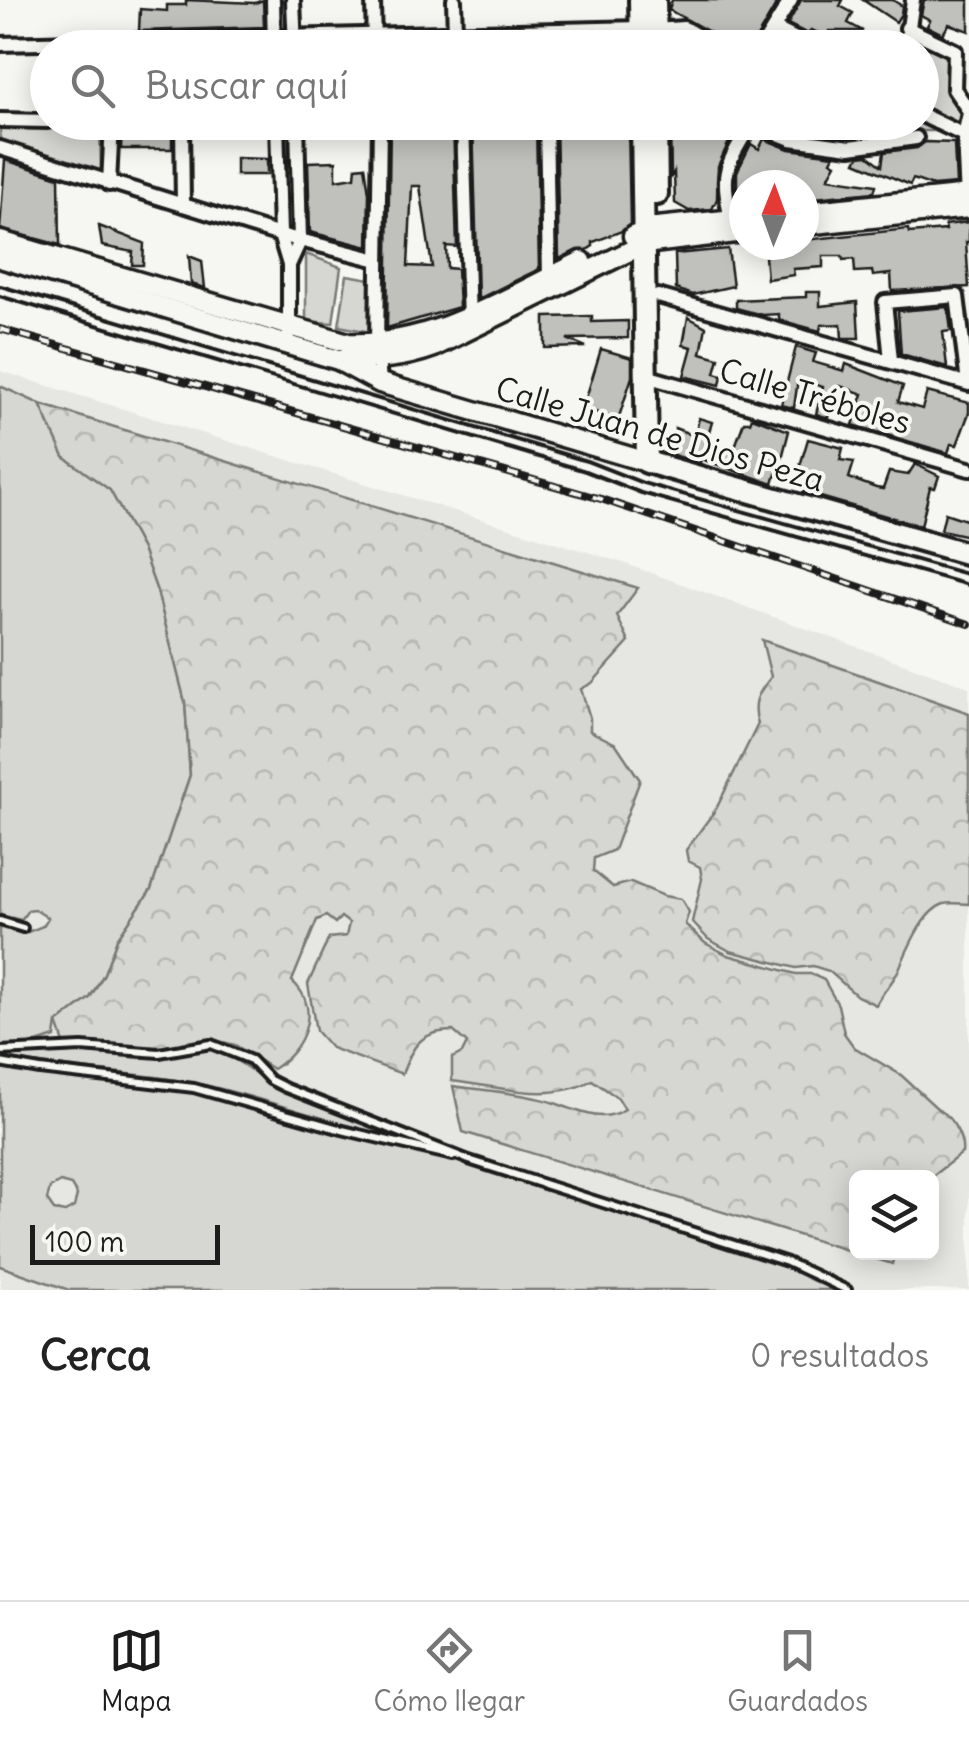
<!DOCTYPE html>
<html lang="es">
<head>
<meta charset="utf-8">
<style>
	body { margin:0; font-family:Delius,sans-serif; background:#f2f2f2; color:#222 }
	.controls { position:absolute; right:30px; bottom:30px; display:grid; overflow:hidden; border-radius:15px; box-shadow:0 5px 25px #0003 }
	.controls button { width:90px; height:90px; display:grid; place-items:center; padding:0; border:0; border-bottom:2px solid #e0e0e0; background:#fff; color:#222; font:50px sans-serif }
	.compass { position:absolute; left:729px; top:170px; width:90px; height:90px; border-radius:50%; background:#fff; box-shadow:0 5px 25px #0003; rotate:1deg }
	.scale { position:absolute; left:30px; bottom:25px; width:190px; box-sizing:border-box; padding-left:10px; border:5px solid #1c1c1c; border-top:0; font-size:28px; line-height:35px; white-space:nowrap; color:#1c1c1c; -webkit-text-stroke:8px #f6f6f2; paint-order:stroke }
	.list { margin:0; padding:0; list-style:none }
	h2 { display:flex; justify-content:space-between; align-items:center; height:130px; margin:0; padding:0 40px; font-size:42px }
	h2 small { font-size:32px; font-weight:400; color:#767676 }
	.icon { flex:none; width:55px; height:55px; fill:none; stroke:currentColor; stroke-width:2; stroke-linecap:round; stroke-linejoin:round }
	.map { position:relative; flex:none; width:969px; height:1290px; overflow:hidden }
	.search { position:absolute; background:#fff; box-shadow:0 5px 25px #0003; left:30px; right:30px; top:30px; height:110px; display:flex; align-items:center; gap:25px; box-sizing:border-box; padding:0 35px; border-radius:55px; color:#767676; font-size:38px }
	.sheet { height:310px; background:#fff }
	nav { display:flex; justify-content:space-around; align-items:center; box-sizing:border-box; height:140px; border-top:2px solid #e0e0e0; background:#fff; font-size:28px; color:#767676 }
	nav a { display:grid; justify-items:center; gap:5px }
	nav .on { color:#1c1c1c }
	.map>svg:first-child { display:block }
	.built { fill:#e6e6e2; fill-rule:evenodd }
	.green { fill:#d6d6d2; stroke:#797977; stroke-width:2.5; fill-rule:evenodd }
	.forest { fill:url(#forest-crowns); stroke:#797977; stroke-width:2.5 }
	.building { fill:#c0c0bd; stroke:#1c1c1c; stroke-width:2.5; fill-rule:evenodd }
	.lines { fill:none; stroke-linecap:round; stroke-linejoin:round }
	.lane-casing { stroke:#1c1c1c; stroke-width:14 }
	.street-casing { stroke:#1c1c1c; stroke-width:20 }
	.secondary-casing { stroke:#1c1c1c; stroke-width:25 }
	.primary-casing { stroke:#1c1c1c; stroke-width:28 }
	.lane { stroke:#f6f6f2; stroke-width:6 }
	.street { stroke:#f6f6f2; stroke-width:12 }
	.secondary { stroke:#f6f6f2; stroke-width:18 }
	.primary { stroke:#f6f6f2; stroke-width:20 }
	.rail-casing { stroke:#1c1c1c; stroke-width:8 }
	.rail { stroke:#f6f6f2; stroke-width:4; stroke-dasharray:11; stroke-linecap:butt }
	.labels { text-anchor:middle; dominant-baseline:central; stroke-width:8; stroke-linejoin:round; paint-order:stroke }
	.street-label { font-size:32px; fill:#1c1c1c; stroke:#f6f6f2 }
</style>
</head>
<body>
<div class="map">
<svg width="969" height="1290" viewBox="0 0 969 1290">
	<defs>
		<pattern id="forest-crowns" width="20" height="18" patternUnits="userSpaceOnUse" patternTransform="scale(2.5)"><rect width="20" height="18" fill="#d6d6d2"/><path d="M2 6a3 3 0 1 1 6 0M12 15a3 3 0 1 1 6 0" fill="none" stroke="#b7b7b4"/></pattern>
	</defs>
	<rect width="100%" height="100%" fill="#f6f6f2"/>
	<filter id="ink" filterUnits="userSpaceOnUse"><feTurbulence type="fractalNoise" baseFrequency=".01" numOctaves="2"/><feDisplacementMap in="SourceGraphic" scale="20" xChannelSelector="R" yChannelSelector="G"/><feConvolveMatrix kernelMatrix="1 2 1 2 8 2 1 2 1" color-interpolation-filters="sRGB"/></filter>
	<g filter="url(#ink)">
		<path class="built" d="M0,371L623,563L969,687V1290H0ZM856,1178H932V1252H856Z"/>
		<g class="green">
			<path d="M921,44L954,58L966,122L961,131H891V123L922,122Z"/>
			<path d="M0,128H100L101,172L0,141Z"/>
			<path d="M306,254L341,267L333,323L306,321Z"/>
			<path d="M347,275L376,280L370,332L339,326Z"/>
			<path d="M0,386L40,404L64,457L110,490L142,549L157,591L185,702L190,775L151,890L117,939L104,974L90,998L57,1023L55,1037L27,1046L0,1048V922L28,932L43,926L48,918L34,909L28,910L21,920L0,915Z"/>
			<path d="M211,1049C243,1059 256,1078 286,1091C332,1111 380,1128 427,1146C354,1131 285,1104 213,1087C145,1071 70,1072 0,1057L67,1051L140,1058Z"/>
			<path d="M0,1065L72,1077L190,1089L339,1132L479,1165L776,1259L841,1290H69L0,1266ZM60,1182L71,1185L77,1195L74,1207L65,1212L54,1210L47,1200L50,1188Z"/>
		</g>
		<g class="forest">
			<path d="M40,404L638,588L617,616L629,642L592,683L581,689L590,718V731L616,744L640,780L614,850L594,858L593,871L613,887L631,882L664,896L681,899L689,912L685,924L705,943L728,955L796,974H811L824,980L838,1005L844,1033L854,1047L901,1075L940,1111C953,1118 964,1139 962,1153L931,1177L856,1178V1252L895,1253L892,1264L463,1132L453,1086C482,1090 513,1092 541,1099C569,1105 598,1127 625,1109L618,1098L592,1080C552,1104 496,1086 452,1081V1058L462,1053L467,1043L453,1031C420,1031 413,1046 402,1074L331,1048L316,1031L308,984L329,938L346,936L349,923L341,917L335,923L326,916L317,920L292,981C323,1009 303,1051 273,1069L235,1045L211,1039L159,1050L64,1043L57,1023L90,998L104,974L117,939L151,890L190,775L185,702L157,591L142,549L110,490L64,457Z"/>
			<path d="M762,640L969,713V904C962,904 951,902 944,904C922,911 907,952 898,971C893,983 882,992 876,1005L857,996L829,971L813,966L796,968L730,951L708,939L692,922L702,879L700,867L688,861L686,850L716,809L758,724C752,703 757,694 771,677Z"/>
		</g>
		<g class="building">
			<path d="M186,0L255,3L263,0L264,27L139,31L140,9L167,11V5H186Z"/>
			<path d="M672,0H769L776,5L751,48H739L669,10Z"/>
			<path d="M801,0H843L840,6L853,13L848,23L863,31H829L826,36L811,30L808,34L788,24Z"/>
			<path d="M863,0H893L902,6L901,14L896,22Z"/>
			<path d="M924,0H969V31L949,24L943,34L927,26L930,20L921,15Z"/>
			<path d="M122,122L172,125V149H121Z"/>
			<path d="M390,122H453L457,247L446,246L447,268L457,269L459,307L387,328ZM412,186H420L432,267L408,266Z"/>
			<path d="M473,122H536L539,269L478,299Z"/>
			<path d="M556,122H628L630,224L622,231L593,242V246L587,250H577L559,259Z"/>
			<path d="M670,122H738L718,166L717,199L712,209L689,211L675,203L674,172L671,177Z"/>
			<path d="M810,122H875L870,134L850,137L807,131Z"/>
			<path d="M764,139L789,149L834,155L831,161L836,164L828,178L876,185L874,192L804,199V185H744V201L737,197V172L751,144L759,149Z"/>
			<path d="M925,142L954,143L956,184L933,186L913,179L910,185L856,162L859,156L868,155L882,166L884,152L917,148Z"/>
			<path d="M236,158L267,159V175H236Z"/>
			<path d="M5,160L59,177L60,245L0,229Z"/>
			<path d="M336,161V180L355,177L356,167L365,166L369,193L368,247L310,232L308,162Z"/>
			<path d="M969,222V242H966L969,287L892,291L891,274L873,276L872,271L855,272L854,259L843,260L842,256H823V267L793,269L794,275L767,279L764,245H804V240L908,229L909,233L946,230L945,225Z"/>
			<path d="M99,226L144,243L143,265H132L133,252L102,246Z"/>
			<path d="M728,249L733,286L693,295L676,289L675,254Z"/>
			<path d="M189,256L202,261L205,288L191,284Z"/>
			<path d="M806,292H820V306L857,302L859,338H842L841,324L821,325L820,331L779,320V314L762,315L736,308V300L806,297Z"/>
			<path d="M948,307L951,331L943,332L947,367L901,354L898,311Z"/>
			<path d="M592,316V322L628,321V338L567,339L586,347L545,348V317Z"/>
			<path d="M688,317L706,327L701,353L719,358L715,373L722,375L720,385L684,376L692,347L683,345Z"/>
			<path d="M796,347L816,353L813,362L844,371L846,364L903,386L898,402L922,409L927,392L969,403V413L957,445L951,444L948,453L853,425L863,394L840,386L836,390L829,418L816,414L823,387L798,379L794,408L781,405Z"/>
			<path d="M601,349L632,358V377L618,420L583,408Z"/>
			<path d="M752,417L789,431L781,462L799,469L808,439L843,448L840,460L854,462L849,478L876,488L883,489L889,472L908,475L915,464L939,476L935,488L930,487L921,526L803,492L805,486L776,474L773,484L701,459L700,463L673,455L675,428L695,436L699,418L712,422L706,443L733,452L744,422H750Z"/>
			<path d="M945,513L969,521V536L941,530Z"/>
		</g>
		<g class="lines">
			<g class="lane-casing">
				<g id="lane">
					<path d="M0,291L586,466L642,488L969,580"/>
					<path d="M0,921L23,928"/>
					<path d="M0,1051L82,1047L159,1053L211,1044L251,1060L270,1080L286,1088L469,1160L787,1262L847,1290"/>
					<path d="M0,1063L40,1070L194,1088L342,1130L453,1156"/>
				</g>
			</g>
			<g class="street-casing">
				<g id="street">
					<path d="M273,0L274,48"/>
					<path d="M293,0L295,48"/>
					<path d="M373,0L374,48"/>
					<path d="M454,0L455,33"/>
					<path d="M774,28L808,45L857,48"/>
					<path d="M907,28L955,51L954,89L969,111"/>
					<path d="M655,30L684,28L718,48"/>
					<path d="M0,44L641,28"/>
					<path d="M761,48L791,0"/>
					<path d="M906,48L913,0"/>
					<path d="M922,115L964,135"/>
					<path d="M0,120L48,121"/>
					<path d="M182,122L183,205"/>
					<path d="M277,122L280,235L289,265V334"/>
					<path d="M380,122L377,345L380,383"/>
					<path d="M463,122L469,322"/>
					<path d="M546,122L549,277"/>
					<path d="M748,122L791,139L850,147L916,138"/>
					<path d="M791,139L800,122"/>
					<path d="M880,141L893,122"/>
					<path d="M0,148L280,235L378,260"/>
					<path d="M109,184L112,122"/>
					<path d="M967,200L964,135L969,113"/>
					<path d="M731,220C720,170 726,167 751,124"/>
					<path d="M289,265L300,241L297,122"/>
					<path d="M658,296L969,384"/>
					<path d="M891,360L885,302L957,296L968,383"/>
					<path d="M646,376L969,469"/>
				</g>
			</g>
			<g class="secondary-casing">
				<g id="secondary">
					<path d="M804,212L969,195"/>
					<path d="M804,225L969,208"/>
					<path d="M633,236L657,227L744,218"/>
					<path d="M0,241L348,343C432,347 509,296 582,261"/>
					<path d="M0,258L338,360C372,360 402,359 434,347L644,244L744,232"/>
					<path d="M343,363L380,383L647,462"/>
				</g>
			</g>
			<g class="primary-casing">
				<g id="primary">
					<path d="M640,0L641,48"/>
					<path d="M655,0L656,48"/>
					<path d="M642,122L647,462L969,554"/>
					<path d="M656,122L657,194"/>
				</g>
			</g>
			<use href="#lane" class="lane"/>
			<use href="#street" class="street"/>
			<use href="#secondary" class="secondary"/>
			<use href="#primary" class="primary"/>
			<g class="rail-casing">
				<path id="rail" d="M0,329L601,499L969,624"/>
			</g>
			<use href="#rail" class="rail"/>
		</g>
	</g>
	<g class="labels">
		<g class="street-label">
			<text transform="translate(815 396) rotate(16)">Calle Tréboles</text>
			<text transform="translate(660 434) rotate(16)">Calle Juan de Dios Peza</text>
		</g>
	</g>
</svg>
<div class="controls">
<button><svg class="icon" aria-label="layers" viewBox="0 0 24 24"><path d="M12 4l9 5-9 5-9-5zM3 14l9 5 9-5"/></svg></button>
</div>
<svg class="compass" viewBox="-18 -18 36 36"><path d="M0-13l5 13h-10z" fill="#e53935"/><path d="M0 13l5-13h-10z" fill="#767676"/></svg>
<div class="scale">100 m</div>
<div class="search"><svg class="icon" aria-label="search" viewBox="0 0 24 24"><circle cx="10" cy="10" r="6"/><path d="M15 15l6 6"/></svg>Buscar aquí</div>
</div>
<section class="sheet">
<h2>Cerca<small>0 resultados</small></h2>
<ul class="list">
</ul>
</section>
<nav>
<a class="on"><svg class="icon" aria-label="map" viewBox="0 0 24 24"><path d="M3 6l6-2 6 2 6-2v14l-6 2-6-2-6 2zM9 4v14M15 6v14"/></svg>Mapa</a>
<a><svg class="icon" aria-label="directions" viewBox="0 0 24 24"><path d="M12 3l9 9-9 9-9-9zM9 14v-3h6M13 9l2 2-2 2"/></svg>Cómo llegar</a>
<a><svg class="icon" aria-label="saved" viewBox="0 0 24 24"><path d="M7 4h10v16l-5-4-5 4z"/></svg>Guardados</a>
</nav>
</body>
</html>
